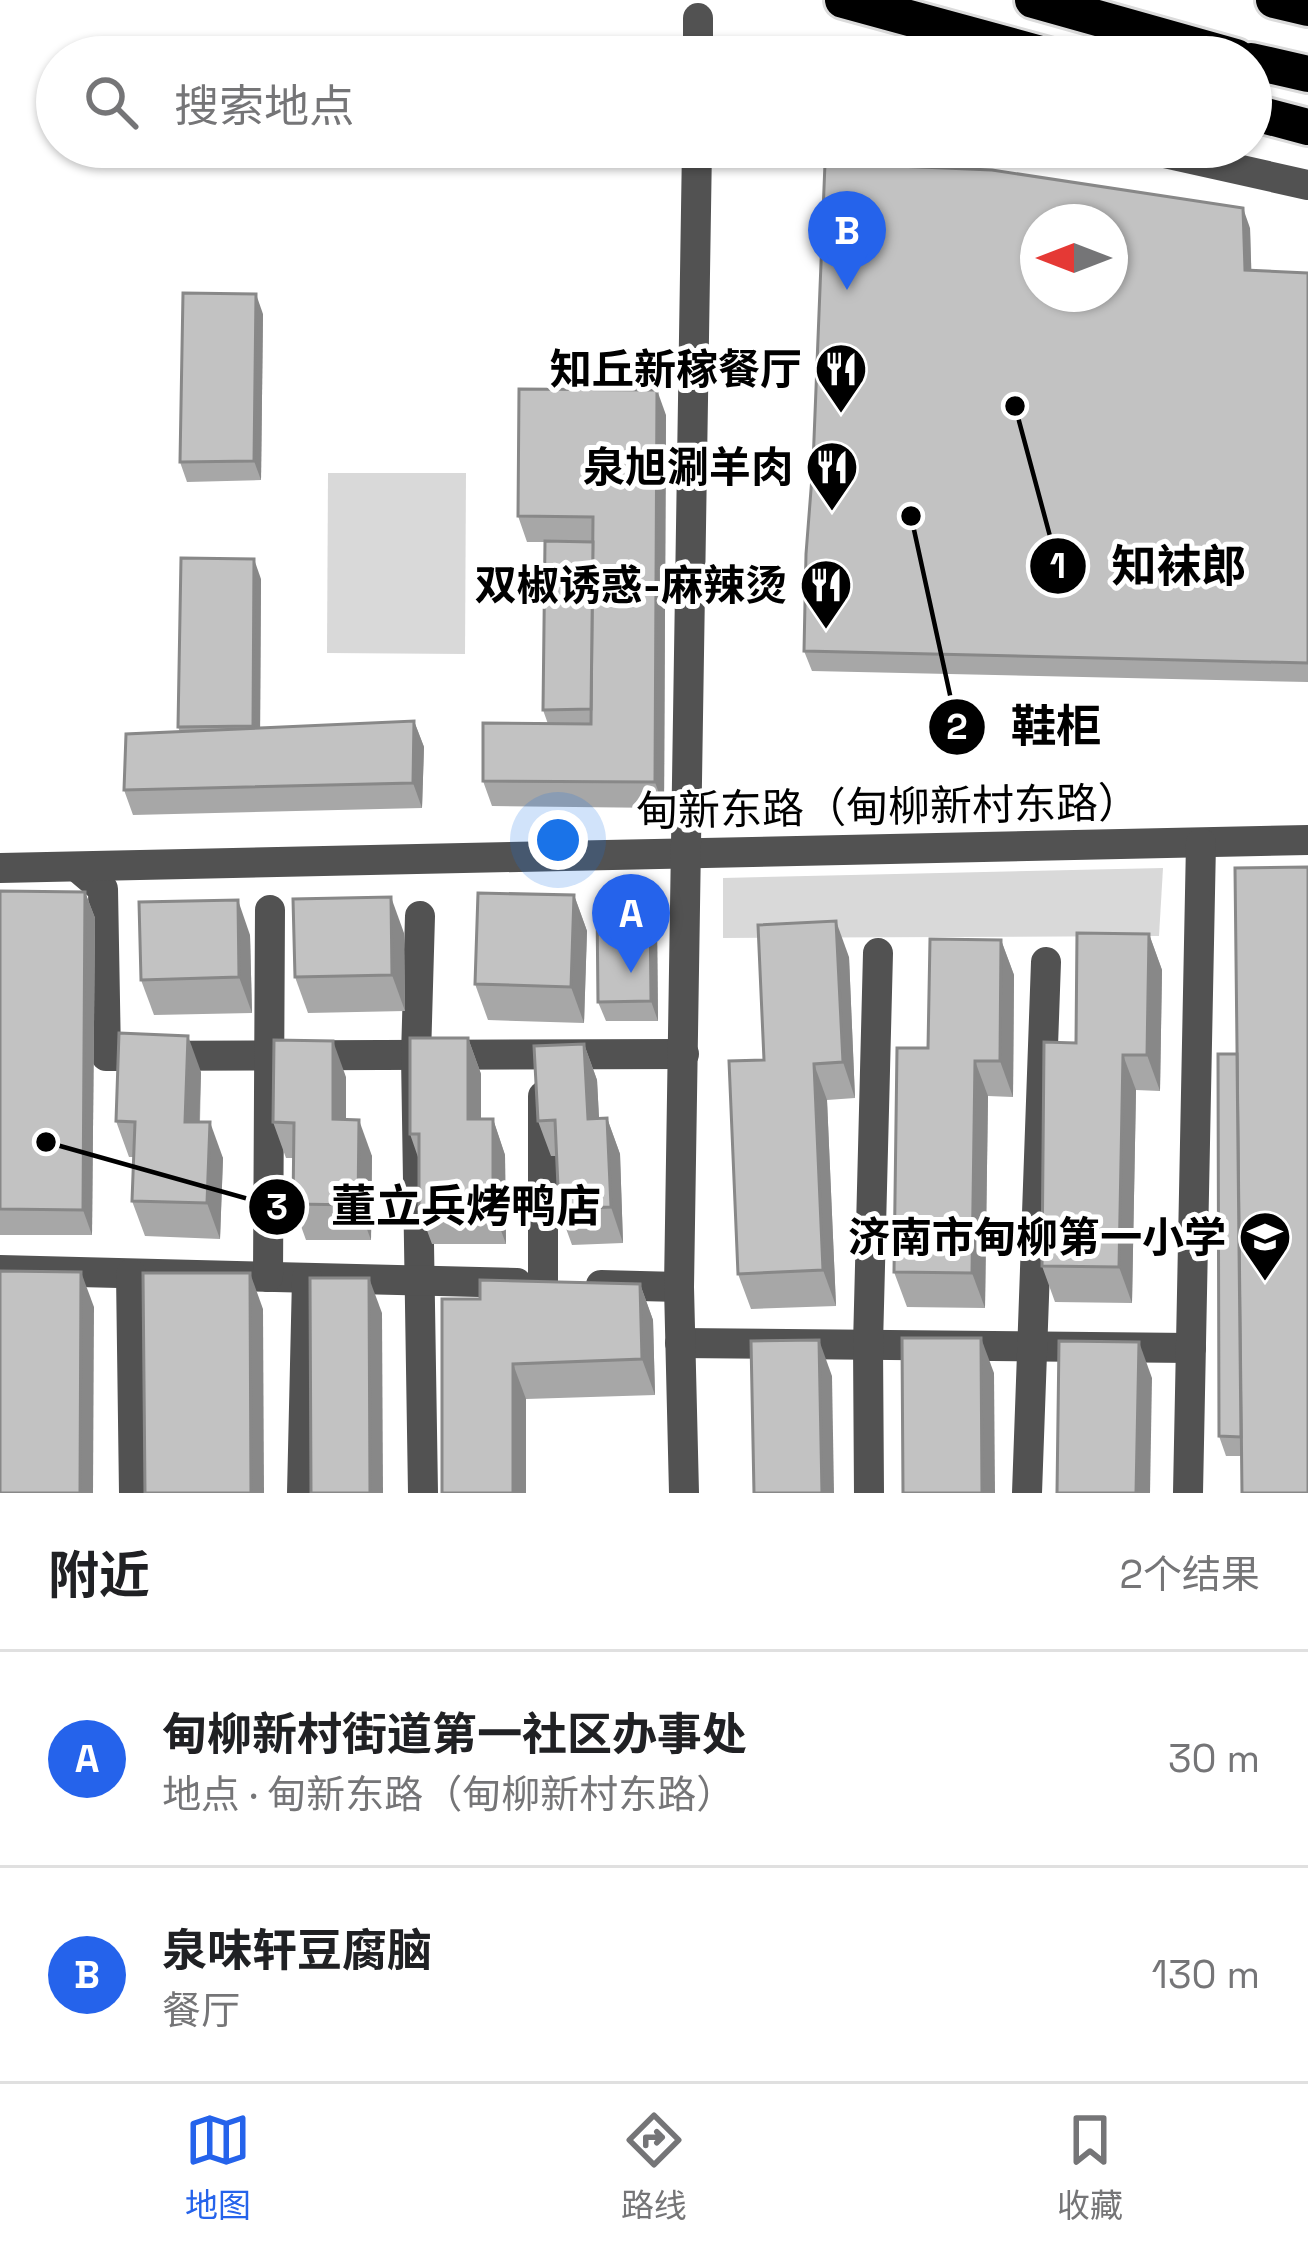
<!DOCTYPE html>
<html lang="zh">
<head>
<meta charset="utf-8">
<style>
	body { margin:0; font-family:"Space Grotesk","Noto Sans SC",sans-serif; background:#f6f6f6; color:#202124 }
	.compass { position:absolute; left:1020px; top:204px; width:108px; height:108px; border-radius:50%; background:#fff; box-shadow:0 3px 9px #0004; rotate:270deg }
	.you { position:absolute; left:558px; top:840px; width:42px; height:42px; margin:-30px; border:9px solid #fff; border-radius:50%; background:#1a73e8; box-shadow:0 0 0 18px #1a73e833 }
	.badge { display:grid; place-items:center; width:78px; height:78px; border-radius:50%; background:#2563eb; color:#fff; font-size:39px; font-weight:700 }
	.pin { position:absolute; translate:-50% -99px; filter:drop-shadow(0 3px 6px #0008) }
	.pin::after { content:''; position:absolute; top:63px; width:42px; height:36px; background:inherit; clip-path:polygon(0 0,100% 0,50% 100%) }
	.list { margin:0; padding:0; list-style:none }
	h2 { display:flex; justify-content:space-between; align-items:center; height:156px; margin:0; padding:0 48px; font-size:51px }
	h2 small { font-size:39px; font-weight:400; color:#757577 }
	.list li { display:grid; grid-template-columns:78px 1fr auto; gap:36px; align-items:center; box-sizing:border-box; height:216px; padding:0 48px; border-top:3px solid #e0e0e0 }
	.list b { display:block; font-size:45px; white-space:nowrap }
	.list p { margin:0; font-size:39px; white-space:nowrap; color:#757577 }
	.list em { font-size:39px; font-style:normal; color:#757577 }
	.icon { flex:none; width:66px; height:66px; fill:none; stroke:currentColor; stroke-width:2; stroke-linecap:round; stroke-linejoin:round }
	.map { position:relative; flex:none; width:1308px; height:1493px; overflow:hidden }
	.search { position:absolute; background:#fff; box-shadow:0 3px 9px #0004; left:36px; right:36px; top:36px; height:132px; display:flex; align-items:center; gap:30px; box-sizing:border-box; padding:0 42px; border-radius:66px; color:#757577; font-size:45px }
	.sheet { height:588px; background:#fff }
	nav { display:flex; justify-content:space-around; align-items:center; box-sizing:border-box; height:168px; border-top:3px solid #e0e0e0; background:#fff; font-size:33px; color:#757577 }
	nav a { display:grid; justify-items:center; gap:6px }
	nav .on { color:#2563eb }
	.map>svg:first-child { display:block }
	.green { fill:#d9d9d9 }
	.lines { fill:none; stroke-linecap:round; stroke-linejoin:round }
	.highway-casing { stroke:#dbdbdb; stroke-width:42 }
	.minor { stroke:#525252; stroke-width:30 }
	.highway { stroke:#000; stroke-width:36 }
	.wall { fill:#a7a7a7 }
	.shaded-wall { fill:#888 }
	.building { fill:#c2c2c2; stroke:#888; stroke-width:3; fill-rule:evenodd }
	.labels { text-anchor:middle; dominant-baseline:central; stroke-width:10; stroke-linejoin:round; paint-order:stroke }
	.poi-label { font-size:42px; font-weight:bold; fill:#000; stroke:#fff; text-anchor:end }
	.street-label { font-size:42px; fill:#000; stroke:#fff }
	.leader { fill:none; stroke:#000; stroke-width:4.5 }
	.callout-dot { fill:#000; stroke:#fff; stroke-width:4.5 }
	.mark-label { font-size:36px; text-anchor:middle; font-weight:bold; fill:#fff }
	.callout-label { font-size:45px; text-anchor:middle; font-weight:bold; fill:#000; stroke:#fff; stroke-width:10; stroke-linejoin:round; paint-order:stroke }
</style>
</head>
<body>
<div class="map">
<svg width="1308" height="1493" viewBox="0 0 1308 1493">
	<rect width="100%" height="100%" fill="#fff"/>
	<g class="green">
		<path d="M328,473H466L465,654L327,653Z"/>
		<path d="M1163,868L1159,936L723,938V878Z"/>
	</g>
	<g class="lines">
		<g class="highway-casing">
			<g id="highway">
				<path d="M843,0L1052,57"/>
				<path d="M1033,0L1236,57"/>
				<path d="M1274,0L1308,8"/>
				<path d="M1251,61L1308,74"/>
				<path d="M1251,112L1308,127"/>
			</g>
		</g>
		<g class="minor">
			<path d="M698,18V57"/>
			<path d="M1138,147L1308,185"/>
			<path d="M77,867L103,889L106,1056L684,1054"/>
			<path d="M0,868L1308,840"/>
			<path d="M420,916L416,1056L423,1493"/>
			<path d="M0,1270L517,1283"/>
			<path d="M131,1274L134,1493"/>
			<path d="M268,1277L270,910"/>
			<path d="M543,1284V1096"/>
			<path d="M601,1285L679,1287"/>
			<path d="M680,1343L1191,1348"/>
			<path d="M302,1493L307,1278"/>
			<path d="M684,1493L679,1287L697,147"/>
			<path d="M869,1493L868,1345L878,953"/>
			<path d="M1027,1493L1046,962"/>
			<path d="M1188,1493L1201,843"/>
		</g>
		<use href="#highway" class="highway"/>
	</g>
	<g class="wall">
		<path d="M1250,228L1251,270L1308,273V682L812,671L804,651Z"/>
		<path d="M263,314L261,480L187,482L180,462Z"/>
		<path d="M666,415L664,808L492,806L483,781L548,724L543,710L545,542H527L518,516Z"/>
		<path d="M261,579L260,728L414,721L424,747L422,808L133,815L124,790L180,732L178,727Z"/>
		<path d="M0,891L85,892L95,918L92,1235H0Z"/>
		<path d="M574,895L587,931L584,1023L488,1020L475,984Z"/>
		<path d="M657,924L658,1021H606L598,1002Z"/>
		<path d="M404,933L405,1011L308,1013L295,977Z"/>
		<path d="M1149,934L1162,970L1160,1091L1136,1090L1132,1303L1055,1302L1042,1266Z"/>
		<path d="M250,935L252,1013L154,1015L141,980Z"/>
		<path d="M1001,940L1014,975L1013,1097L988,1096L985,1308L907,1307L894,1272Z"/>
		<path d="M849,957L855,1098L827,1100L836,1306L751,1309L738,1274Z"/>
		<path d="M468,1038L481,1074V1119H493L505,1155L506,1244H432L419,1209V1160L410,1134Z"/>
		<path d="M584,1044L597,1080L599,1119L607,1118L620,1154L623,1243L572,1245L559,1209L556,1156H551L538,1121Z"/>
		<path d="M1237,1054L1241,1456H1226L1219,1436Z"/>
		<path d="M201,1072L200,1122L223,1158L220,1239L145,1236L132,1201L134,1157H129L116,1121Z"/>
		<path d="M346,1077V1120L372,1156L371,1240H306L293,1204V1158H286L273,1122Z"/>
		<path d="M640,1284L653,1320L655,1395L526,1399V1493H442L480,1299Z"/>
	</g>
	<g class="shaded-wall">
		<path d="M1243,208L1250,228L1252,290L1245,270Z"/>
		<path d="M256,294L263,314L261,480L254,461Z"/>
		<path d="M657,390L666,415L664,808L655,782Z"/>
		<path d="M254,559L261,579L260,746L253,726Z"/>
		<path d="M414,721L424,747L422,808L413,783Z"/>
		<path d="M85,892L95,918L92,1235L83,1210Z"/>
		<path d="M574,895L587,931L584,1023L571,987Z"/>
		<path d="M391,897L404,933L405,1011L392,975Z"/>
		<path d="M238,900L250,935L252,1013L239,977Z"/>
		<path d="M650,904L657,924L658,1021L651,1001Z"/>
		<path d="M836,921L849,957L855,1098L843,1062Z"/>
		<path d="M1149,934L1162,970L1160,1091L1147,1055Z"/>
		<path d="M1001,940L1014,975L1013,1097L1000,1061Z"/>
		<path d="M188,1036L201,1072L198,1157L185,1122Z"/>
		<path d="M468,1038L481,1074V1155L468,1119Z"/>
		<path d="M333,1041L346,1077V1155L333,1119Z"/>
		<path d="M584,1044L597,1080L601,1155L588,1119Z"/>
		<path d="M1123,1055L1136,1090L1132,1303L1119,1267Z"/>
		<path d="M975,1061L988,1096L985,1308L972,1273Z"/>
		<path d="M814,1064L827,1100L836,1306L823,1270Z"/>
		<path d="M607,1118L620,1154L623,1243L611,1207Z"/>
		<path d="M493,1119L505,1155L506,1244L493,1209Z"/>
		<path d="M359,1120L372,1156L371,1240L358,1205Z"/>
		<path d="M210,1122L223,1158L220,1239L207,1203Z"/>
		<path d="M81,1272L94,1307L93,1493H80Z"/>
		<path d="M250,1273L263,1309L264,1493H251Z"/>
		<path d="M369,1278L382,1313L383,1493H370Z"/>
		<path d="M640,1284L653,1320L655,1395L642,1359Z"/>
		<path d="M981,1338L994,1373L995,1493H982Z"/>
		<path d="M819,1340L832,1376L834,1493H822Z"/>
		<path d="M1139,1342L1152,1378L1150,1493H1136Z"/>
		<path d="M513,1364L526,1399V1493H513Z"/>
	</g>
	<g class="building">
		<path d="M825,163L992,170L1243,208L1245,270L1308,273V663L804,651L806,554L813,464ZM1038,222H1110V294H1038Z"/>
		<path d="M183,293L256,294L254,461L180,462Z"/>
		<path d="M519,389L657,390L655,782L483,781V723L591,724L593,517L518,516Z"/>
		<path d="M545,541L593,542L591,709L543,710Z"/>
		<path d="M181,558L254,559L253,726L178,727Z"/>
		<path d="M414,721L413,783L124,790L126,734Z"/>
		<path d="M1308,867V1493H1242L1235,868Z"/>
		<path d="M0,891L85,892L83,1210L0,1209Z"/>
		<path d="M478,893L574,895L571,987L475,984Z"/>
		<path d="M391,897L392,975L295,977L293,899Z"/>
		<path d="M238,900L239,977L141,980L139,902Z"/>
		<path d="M597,904H650L651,1001L598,1002Z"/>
		<path d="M836,921L843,1062L814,1064L823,1270L738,1274L729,1061L764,1060L758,925Z"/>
		<path d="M1077,933L1149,934L1147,1055H1123L1119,1267L1042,1266L1044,1042L1076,1043Z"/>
		<path d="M930,939L1001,940L1000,1061H975L972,1273L894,1272L897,1048H928Z"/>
		<path d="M119,1033L188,1036L185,1122H210L207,1203L132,1201L135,1122L116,1121Z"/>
		<path d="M410,1038H468V1119H493V1209H419V1134H410Z"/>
		<path d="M274,1040L333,1041V1119L359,1120L358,1205L293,1204L294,1123L273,1122Z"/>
		<path d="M584,1044L588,1119L607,1118L611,1207L559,1209L555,1120L538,1121L534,1046Z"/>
		<path d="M1218,1054H1237L1241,1437L1219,1436Z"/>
		<path d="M0,1271L81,1272L80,1493H0Z"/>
		<path d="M143,1273H250L251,1493H145Z"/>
		<path d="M310,1278H369L370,1493H311Z"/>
		<path d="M480,1280L640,1284L642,1359L513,1364V1493H442V1299H480Z"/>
		<path d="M902,1338H981L982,1493H903Z"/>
		<path d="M819,1340L822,1493H754L751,1341Z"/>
		<path d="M1059,1341L1139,1342L1136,1493H1057Z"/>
	</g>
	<defs>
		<g id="restaurant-pin" transform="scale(2.7)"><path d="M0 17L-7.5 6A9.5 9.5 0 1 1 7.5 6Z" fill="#000" stroke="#fff"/><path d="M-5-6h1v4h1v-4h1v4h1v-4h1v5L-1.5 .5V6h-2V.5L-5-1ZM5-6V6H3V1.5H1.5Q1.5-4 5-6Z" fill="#fff"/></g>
		<g id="school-pin" transform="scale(2.7)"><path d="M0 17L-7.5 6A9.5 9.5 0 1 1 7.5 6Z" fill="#000" stroke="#fff"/><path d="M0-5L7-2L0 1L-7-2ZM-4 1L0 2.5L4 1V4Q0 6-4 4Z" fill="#fff"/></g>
	</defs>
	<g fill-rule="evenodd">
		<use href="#restaurant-pin" x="841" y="369"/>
		<use href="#restaurant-pin" x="832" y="467"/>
		<use href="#restaurant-pin" x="826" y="585"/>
		<use href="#school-pin" x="1265" y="1237"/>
	</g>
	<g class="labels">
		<g class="poi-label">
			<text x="802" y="369">知丘新稼餐厅</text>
			<text x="793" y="467">泉旭涮羊肉</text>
			<text x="787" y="585">双椒诱惑-麻辣烫</text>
			<text x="1226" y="1237">济南市甸柳第一小学</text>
		</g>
		<g class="street-label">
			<text transform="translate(888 807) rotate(-1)">甸新东路（甸柳新村东路）</text>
		</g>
	</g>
	<path class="leader" d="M1015 406L1058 566M911 516L957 727M46 1142L277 1207"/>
	<g class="callout-dot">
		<circle cx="1015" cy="406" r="12"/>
		<circle cx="911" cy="516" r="12"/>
		<circle cx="46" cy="1142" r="12"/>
		<circle cx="1058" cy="566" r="30"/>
		<circle cx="957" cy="727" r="30"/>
		<circle cx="277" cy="1207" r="30"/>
	</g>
	<g class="mark-label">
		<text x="1058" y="578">1</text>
		<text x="957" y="739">2</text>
		<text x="277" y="1219">3</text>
	</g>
	<g class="callout-label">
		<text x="1179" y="582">知袜郎</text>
		<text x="1056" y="742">鞋柜</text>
		<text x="466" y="1222">董立兵烤鸭店</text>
	</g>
</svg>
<svg class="compass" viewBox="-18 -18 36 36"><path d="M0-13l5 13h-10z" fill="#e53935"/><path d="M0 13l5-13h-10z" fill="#757577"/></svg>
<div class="you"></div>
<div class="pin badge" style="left:631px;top:973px">A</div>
<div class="pin badge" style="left:847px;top:290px">B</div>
<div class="search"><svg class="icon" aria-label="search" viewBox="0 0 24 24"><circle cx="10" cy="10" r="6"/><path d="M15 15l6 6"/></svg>搜索地点</div>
</div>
<section class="sheet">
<h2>附近<small>2个结果</small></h2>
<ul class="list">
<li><span class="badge">A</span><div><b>甸柳新村街道第一社区办事处</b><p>地点 · 甸新东路（甸柳新村东路）</p></div><em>30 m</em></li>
<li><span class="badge">B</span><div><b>泉味轩豆腐脑</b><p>餐厅</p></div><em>130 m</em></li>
</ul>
</section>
<nav>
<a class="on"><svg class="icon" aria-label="map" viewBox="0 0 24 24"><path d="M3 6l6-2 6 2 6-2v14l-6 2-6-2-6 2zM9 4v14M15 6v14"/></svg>地图</a>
<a><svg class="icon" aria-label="directions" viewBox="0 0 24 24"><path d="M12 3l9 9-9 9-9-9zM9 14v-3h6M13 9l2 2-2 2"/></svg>路线</a>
<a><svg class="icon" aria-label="saved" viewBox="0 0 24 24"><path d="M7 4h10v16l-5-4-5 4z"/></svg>收藏</a>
</nav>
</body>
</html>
